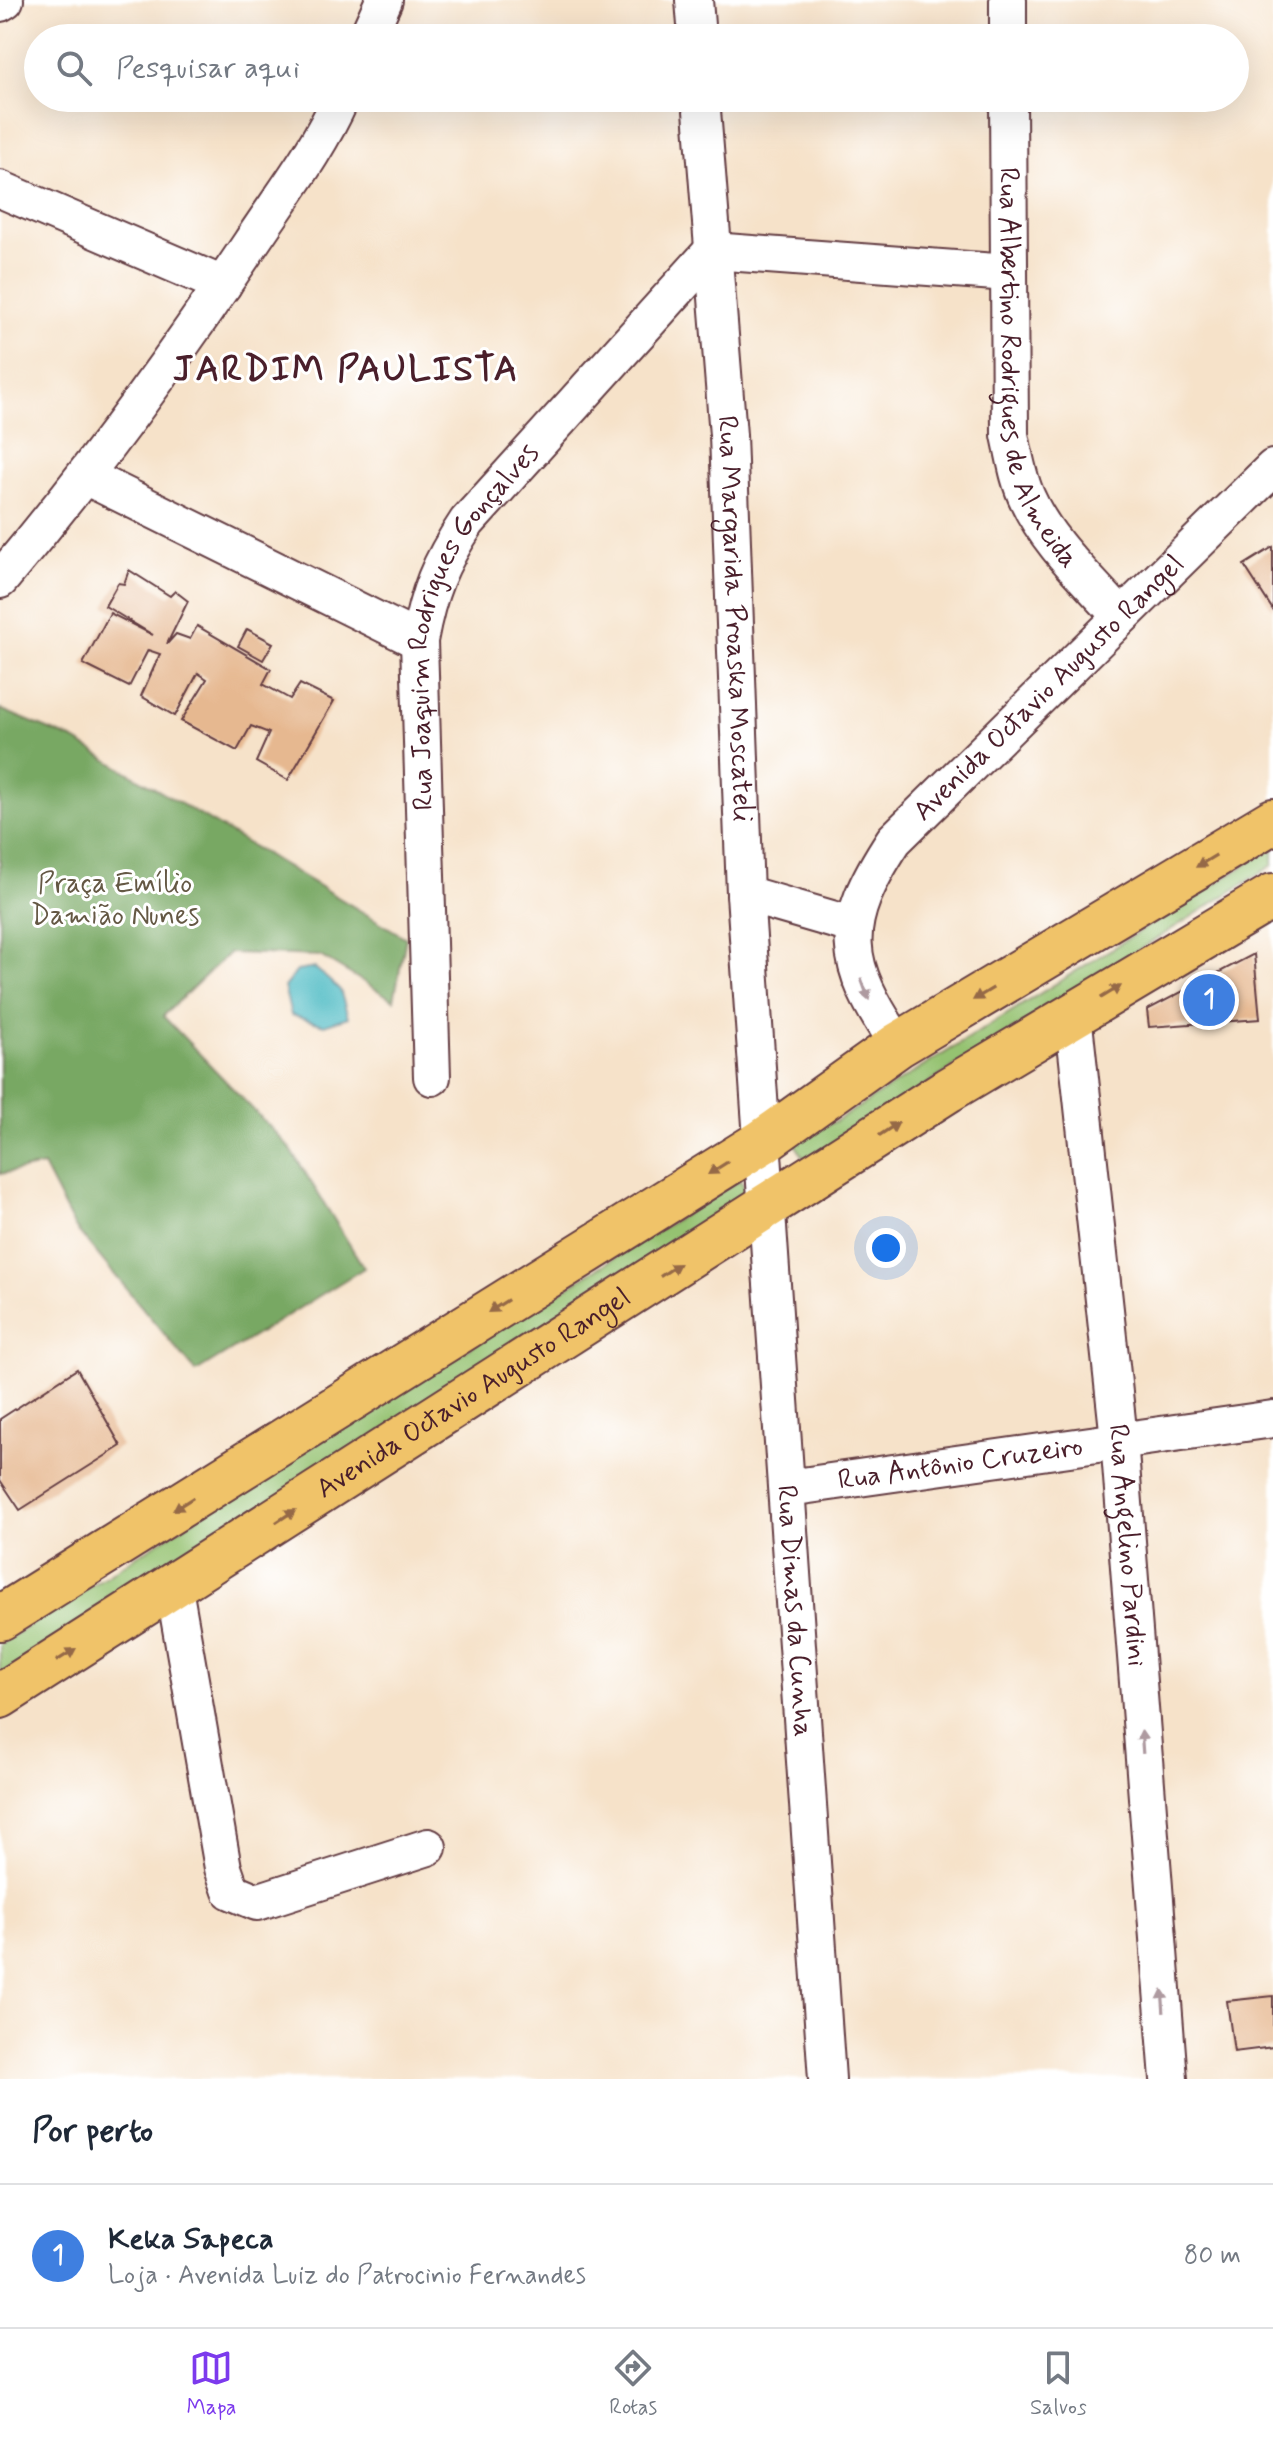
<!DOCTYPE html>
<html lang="pt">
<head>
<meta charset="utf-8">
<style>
	body { margin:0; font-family:Mynerve,sans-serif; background:#f2f2f3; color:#1f2937 }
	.you { position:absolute; left:886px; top:1248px; width:28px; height:28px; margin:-20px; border:6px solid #fff; border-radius:50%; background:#1a73e8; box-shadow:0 0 0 12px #1a73e833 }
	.badge { display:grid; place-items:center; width:52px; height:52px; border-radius:50%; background:#7c3aed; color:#fff; font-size:26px; font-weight:700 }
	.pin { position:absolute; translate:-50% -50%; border:4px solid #fff; box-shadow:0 2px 8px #0006 }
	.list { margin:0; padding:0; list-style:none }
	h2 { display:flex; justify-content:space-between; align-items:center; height:104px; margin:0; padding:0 32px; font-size:34px }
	h2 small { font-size:26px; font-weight:400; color:#747a83 }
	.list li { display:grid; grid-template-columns:52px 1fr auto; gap:24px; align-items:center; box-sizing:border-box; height:144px; padding:0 32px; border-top:2px solid #e0e1e3 }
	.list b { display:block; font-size:30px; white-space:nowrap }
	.list p { margin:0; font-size:26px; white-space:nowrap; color:#747a83 }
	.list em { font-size:26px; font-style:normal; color:#747a83 }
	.icon { flex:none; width:44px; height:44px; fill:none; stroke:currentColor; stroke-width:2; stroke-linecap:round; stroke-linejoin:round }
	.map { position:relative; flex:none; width:1273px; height:2079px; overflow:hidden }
	.search { position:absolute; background:#fff; box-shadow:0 8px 32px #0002; left:24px; right:24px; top:24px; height:88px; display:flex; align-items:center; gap:20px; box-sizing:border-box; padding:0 28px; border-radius:44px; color:#747a83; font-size:30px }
	.sheet { height:248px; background:#fff }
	nav { display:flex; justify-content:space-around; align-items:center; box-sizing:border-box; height:112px; border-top:2px solid #e0e1e3; background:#fff; font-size:22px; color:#747a83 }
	nav a { display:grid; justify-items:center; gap:4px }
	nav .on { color:#7c3aed }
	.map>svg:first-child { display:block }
	.green { fill:#95c271; stroke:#70704e; stroke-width:2 }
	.forest { fill:#78a863; stroke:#616447; stroke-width:2 }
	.water { fill:#4bbac3; stroke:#4a6c77; stroke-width:2 }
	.building { fill:#e6b890 }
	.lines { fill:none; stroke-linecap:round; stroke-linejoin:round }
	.minor-casing { stroke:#643c43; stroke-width:40 }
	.major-casing { stroke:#643c43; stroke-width:48 }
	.minor { stroke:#fff; stroke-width:36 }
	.major { stroke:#f0c369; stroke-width:44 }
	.oneway { fill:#956947 }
	.oneway2 { fill:#ae9aa0 }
	.labels { text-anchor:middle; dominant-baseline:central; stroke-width:6; stroke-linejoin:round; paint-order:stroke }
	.street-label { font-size:28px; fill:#4a1f2b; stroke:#fff }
	.park-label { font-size:28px; fill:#645844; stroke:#fff }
	.district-label { font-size:36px; font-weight:bold; letter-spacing:2px; fill:#4a1f2b; stroke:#fff }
</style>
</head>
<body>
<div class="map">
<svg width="1273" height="2079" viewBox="0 0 1273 2079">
	<rect width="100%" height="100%" fill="#fff"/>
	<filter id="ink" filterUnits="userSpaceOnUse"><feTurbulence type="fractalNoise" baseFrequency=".0125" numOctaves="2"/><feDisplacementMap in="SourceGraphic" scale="16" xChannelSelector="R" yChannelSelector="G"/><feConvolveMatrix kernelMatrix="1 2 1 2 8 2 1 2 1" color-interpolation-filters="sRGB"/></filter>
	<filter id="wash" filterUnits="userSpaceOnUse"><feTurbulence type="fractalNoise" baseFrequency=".006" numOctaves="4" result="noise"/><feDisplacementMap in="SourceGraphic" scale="32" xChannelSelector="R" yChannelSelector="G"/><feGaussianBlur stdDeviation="1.8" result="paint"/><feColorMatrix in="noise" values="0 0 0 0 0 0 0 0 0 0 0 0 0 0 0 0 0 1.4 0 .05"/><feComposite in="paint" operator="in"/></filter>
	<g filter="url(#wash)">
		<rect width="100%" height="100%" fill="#f6e2c9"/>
		<g class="green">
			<path d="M1273,848V865L806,1161L793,1141L836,1121Z"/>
			<path d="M740,1180L747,1191L743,1199L0,1678V1644L229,1497Z"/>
		</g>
		<path class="forest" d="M0,709L74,740L406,938L394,1000L320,956L229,953L163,1016L290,1148L364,1268L196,1372L74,1226L43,1166L0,1174Z"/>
		<path class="water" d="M315,968L340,990L348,1017L324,1025L291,1015L284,987L297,971Z"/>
		<g id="blocks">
			<g class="building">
				<path d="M1273,547V610L1244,565Z"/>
				<path d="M129,570L170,596L175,591L188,601L167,644L176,634L190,639L197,626L271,669L263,684L290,699L300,684L334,701L288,780L256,762L269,733L251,726L237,751L181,721L207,679L198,673L175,716L141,696L160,654L148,650L129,687L83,664L110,613L153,635L105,606L118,583L124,584Z"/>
				<path d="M247,629L273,643L263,660L238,646Z"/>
				<path d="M1254,954L1260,1019L1149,1027L1147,1010Z"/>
				<path d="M77,1369L121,1446L20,1510L0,1480V1419Z"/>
				<path d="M1273,1996V2047L1234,2052L1227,2001Z"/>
			</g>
		</g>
	</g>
	<g filter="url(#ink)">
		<use href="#blocks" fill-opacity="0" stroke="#643c43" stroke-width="2"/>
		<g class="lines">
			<g class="minor-casing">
				<g id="minor">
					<path d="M694,0L697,38"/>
					<path d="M1008,0V38"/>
					<path d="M0,3L5,0"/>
					<path d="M367,38L384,0"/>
					<path id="s1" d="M701,98L728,435L745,894L827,2079"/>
					<path id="s2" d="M1008,98L1010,435C1015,457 1018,480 1028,500C1048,544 1089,580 1120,616"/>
					<path d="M0,189L223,285"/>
					<path d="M87,477L419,641"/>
					<path d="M0,580C90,473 173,360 251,243C282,196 318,150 341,98"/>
					<path d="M745,894L852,925"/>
					<path id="s3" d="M1073,1014L1119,1439L1169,2079"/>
					<path id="s4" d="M898,1045C842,961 837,927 894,840L1273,468"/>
					<path id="s5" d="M432,1077L419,641C428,592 439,564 467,522L712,251L1009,273"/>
					<path id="s6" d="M788,1488L1273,1419"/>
					<path d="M174,1588L223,1868L231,1891L257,1902L428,1847"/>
				</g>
			</g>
			<g class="major-casing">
				<g id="major">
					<path d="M0,1618L762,1142L898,1045L1273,821"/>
					<path id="s7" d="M0,1696L948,1090L1273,896"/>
				</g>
			</g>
			<use href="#minor" class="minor"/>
			<use href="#major" class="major"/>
		</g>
		<defs><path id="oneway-solid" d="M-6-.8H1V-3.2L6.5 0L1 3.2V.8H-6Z" transform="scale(2)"/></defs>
		<g class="oneway">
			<use href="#oneway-solid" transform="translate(1206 861) rotate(149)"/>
			<use href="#oneway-solid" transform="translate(1111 992) rotate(-31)"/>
			<use href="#oneway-solid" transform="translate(983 994) rotate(149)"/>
			<use href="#oneway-solid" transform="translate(889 1129) rotate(-33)"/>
			<use href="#oneway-solid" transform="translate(718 1168) rotate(148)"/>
			<use href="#oneway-solid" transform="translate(670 1270) rotate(-33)"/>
			<use href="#oneway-solid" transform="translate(498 1306) rotate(148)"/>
			<use href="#oneway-solid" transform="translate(183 1504) rotate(148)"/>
			<use href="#oneway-solid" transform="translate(286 1516) rotate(-33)"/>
			<use href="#oneway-solid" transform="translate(66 1655) rotate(-32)"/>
		</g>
		<g class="oneway2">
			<use href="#oneway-solid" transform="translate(865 989) rotate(70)"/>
			<use href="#oneway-solid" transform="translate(1142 1742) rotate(-94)"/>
			<use href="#oneway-solid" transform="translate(1163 2001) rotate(-94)"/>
		</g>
	</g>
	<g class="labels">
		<g class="street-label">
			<text stroke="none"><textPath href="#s2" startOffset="276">Rua Albertino Rodrigues de Almeida</textPath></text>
			<text stroke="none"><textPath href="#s1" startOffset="522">Rua Margarida Proaska Moscateli</textPath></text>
			<text stroke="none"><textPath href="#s5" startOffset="466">Rua Joaquim Rodrigues Gonçalves</textPath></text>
			<text stroke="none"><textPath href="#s4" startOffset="442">Avenida Octavio Augusto Rangel</textPath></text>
			<text stroke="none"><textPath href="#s7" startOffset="562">Avenida Octavio Augusto Rangel</textPath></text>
			<text stroke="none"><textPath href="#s6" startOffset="174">Rua Antônio Cruzeiro</textPath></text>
			<text stroke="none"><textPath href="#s3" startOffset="534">Rua Angelino Pardini</textPath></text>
			<text stroke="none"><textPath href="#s1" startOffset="1516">Rua Dimas da Cunha</textPath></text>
		</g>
		<g class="park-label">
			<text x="115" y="884">Praça Emílio<tspan x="115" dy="32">Damião Nunes</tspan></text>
		</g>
		<g class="district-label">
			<text x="346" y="370">JARDIM PAULISTA</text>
		</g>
	</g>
</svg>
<div class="you"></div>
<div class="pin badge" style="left:1209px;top:1000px;background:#3f7fe0">1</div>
<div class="search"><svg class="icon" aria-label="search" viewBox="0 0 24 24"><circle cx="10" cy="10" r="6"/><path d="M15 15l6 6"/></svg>Pesquisar aqui</div>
</div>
<section class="sheet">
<h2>Por perto<small></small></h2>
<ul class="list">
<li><span class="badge" style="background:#3f7fe0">1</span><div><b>Keka Sapeca</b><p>Loja · Avenida Luiz do Patrocinio Fernandes</p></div><em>80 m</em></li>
</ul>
</section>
<nav>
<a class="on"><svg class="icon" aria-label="map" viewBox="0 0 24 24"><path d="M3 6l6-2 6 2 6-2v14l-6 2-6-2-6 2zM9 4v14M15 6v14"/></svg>Mapa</a>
<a><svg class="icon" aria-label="directions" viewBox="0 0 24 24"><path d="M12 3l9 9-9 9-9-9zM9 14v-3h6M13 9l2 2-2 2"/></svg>Rotas</a>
<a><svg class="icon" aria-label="saved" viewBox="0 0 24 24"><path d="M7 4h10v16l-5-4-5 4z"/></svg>Salvos</a>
</nav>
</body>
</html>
